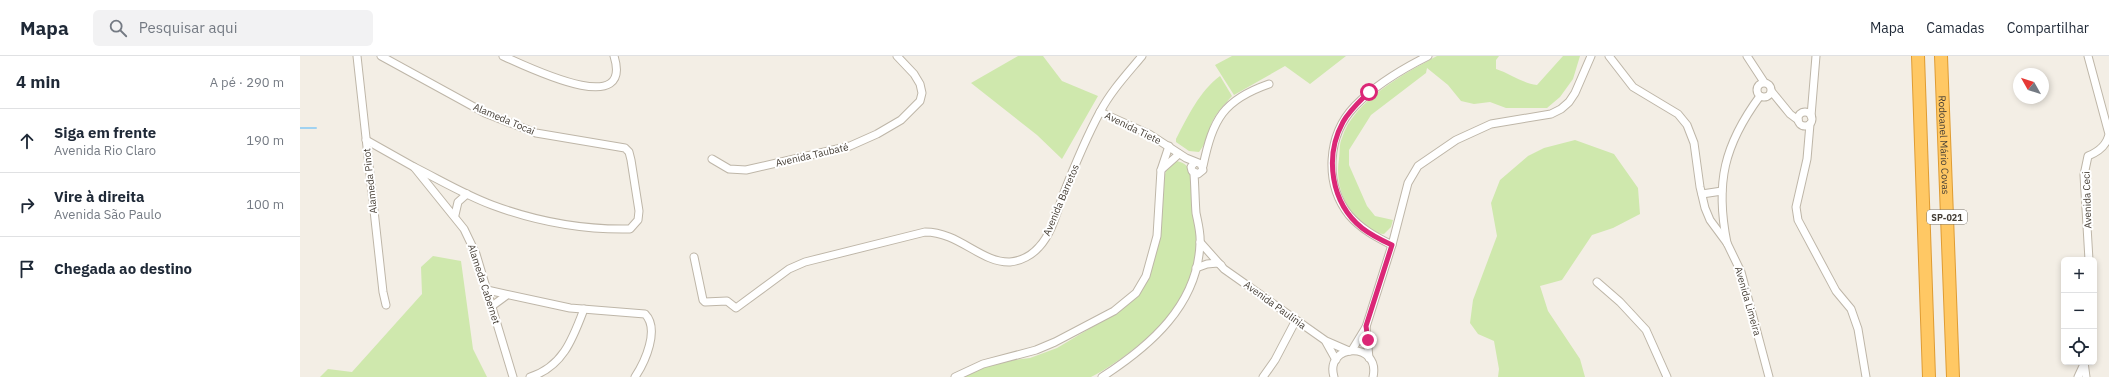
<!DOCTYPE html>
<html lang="pt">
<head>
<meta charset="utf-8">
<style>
	body { margin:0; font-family:"IBM Plex Sans",sans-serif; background:#f2f2f3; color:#1f2937 }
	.controls { position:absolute; right:12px; bottom:12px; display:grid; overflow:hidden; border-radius:6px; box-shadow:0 2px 6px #0003 }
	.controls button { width:36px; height:36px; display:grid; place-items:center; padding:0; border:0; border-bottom:1px solid #e0e1e3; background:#fff; color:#1f2937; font:20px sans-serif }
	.compass { position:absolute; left:1713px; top:12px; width:36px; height:36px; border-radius:50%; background:#fff; box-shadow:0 2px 6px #0003; rotate:309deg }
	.stop { position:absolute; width:12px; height:12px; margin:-9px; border:3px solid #db2777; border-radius:50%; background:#fff }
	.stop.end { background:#db2777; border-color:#fff; box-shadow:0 1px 4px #0008 }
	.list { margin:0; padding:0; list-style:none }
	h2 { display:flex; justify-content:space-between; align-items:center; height:52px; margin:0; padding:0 16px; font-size:17px }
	h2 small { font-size:13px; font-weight:400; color:#747a83 }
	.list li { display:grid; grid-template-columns:26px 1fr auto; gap:12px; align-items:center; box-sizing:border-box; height:64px; padding:0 16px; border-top:1px solid #e0e1e3 }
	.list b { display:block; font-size:15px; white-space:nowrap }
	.list p { margin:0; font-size:13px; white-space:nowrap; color:#747a83 }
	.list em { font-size:13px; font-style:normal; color:#747a83 }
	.icon { flex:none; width:22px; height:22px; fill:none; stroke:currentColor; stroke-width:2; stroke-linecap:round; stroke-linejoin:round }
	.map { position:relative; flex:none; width:1809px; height:321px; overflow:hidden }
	header { display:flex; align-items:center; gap:24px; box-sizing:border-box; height:56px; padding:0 20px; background:#fff; border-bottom:1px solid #e0e1e3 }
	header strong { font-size:19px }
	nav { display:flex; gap:22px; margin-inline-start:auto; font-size:14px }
	.search { width:280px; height:36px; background:#f2f2f3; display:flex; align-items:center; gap:10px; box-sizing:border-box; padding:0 14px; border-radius:6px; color:#747a83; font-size:15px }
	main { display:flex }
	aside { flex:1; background:#fff }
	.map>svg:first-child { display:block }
	.green { fill:#cfe8ad }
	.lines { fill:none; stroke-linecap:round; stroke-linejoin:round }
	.stream { stroke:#a0d2f1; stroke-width:2 }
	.minor-casing { stroke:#beb6a8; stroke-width:9 }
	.motorway-casing { stroke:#df9c33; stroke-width:14 }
	.minor { stroke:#fff; stroke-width:7 }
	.motorway { stroke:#ffc864; stroke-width:12 }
	.route { stroke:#db2777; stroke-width:5 }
	.labels { text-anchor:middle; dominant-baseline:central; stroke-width:4; stroke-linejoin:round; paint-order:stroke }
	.shield { fill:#fff; stroke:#7d7872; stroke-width:1 }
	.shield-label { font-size:9px; font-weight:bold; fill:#453e35 }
	.street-label { font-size:10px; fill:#453e35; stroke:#fff }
</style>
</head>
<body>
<header>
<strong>Mapa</strong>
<div class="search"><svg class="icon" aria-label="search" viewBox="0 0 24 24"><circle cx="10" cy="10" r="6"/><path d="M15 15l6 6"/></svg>Pesquisar aqui</div>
<nav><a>Mapa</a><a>Camadas</a><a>Compartilhar</a></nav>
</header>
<main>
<aside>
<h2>4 min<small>A pé · 290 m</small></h2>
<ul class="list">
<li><svg class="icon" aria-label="ahead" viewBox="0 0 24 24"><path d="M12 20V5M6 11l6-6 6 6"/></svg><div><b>Siga em frente</b><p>Avenida Rio Claro</p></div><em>190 m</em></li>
<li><svg class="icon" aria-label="right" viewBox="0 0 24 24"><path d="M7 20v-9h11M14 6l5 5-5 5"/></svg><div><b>Vire à direita</b><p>Avenida São Paulo</p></div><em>100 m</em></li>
<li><svg class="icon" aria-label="arrive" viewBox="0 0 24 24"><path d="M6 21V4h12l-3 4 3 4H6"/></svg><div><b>Chegada ao destino</b></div></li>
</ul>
</aside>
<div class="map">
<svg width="1809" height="321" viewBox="0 0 1809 321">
	<rect width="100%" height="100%" fill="#f3eee5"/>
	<g class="green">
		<path d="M718,0H743L762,25L798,40L762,103L737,79L671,27Z"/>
		<path d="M932,0H1046L1010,28L985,10L934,39L915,9Z"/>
		<path d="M1137,0H1199L1196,4V13C1211,18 1222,27 1237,29L1263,0H1280L1273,23L1260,41L1247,52H1206L1190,46L1174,48L1161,45L1148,29L1127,12L1126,17L1071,59L1049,94V109L1067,150L1075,160L1093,164L1091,171L1084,178C1071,178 1057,163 1049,152C1040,138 1036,120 1039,103C1040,96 1039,88 1042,82C1053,45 1105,17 1137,0Z"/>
		<path d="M920,20L932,40C925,48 916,57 912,66C908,77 907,86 899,96L889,95L876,86V83C888,60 899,36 920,20Z"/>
		<path d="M1275,84L1314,98L1338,132L1340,158L1313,172L1292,179L1262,224L1240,230L1248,255L1280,303L1285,321H1198L1199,313L1194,285L1178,278L1170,267L1173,244L1197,180L1191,147L1200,124L1228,100L1244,92Z"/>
		<path d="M875,105C899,107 891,136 892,153C892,161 895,169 896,177C899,198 892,223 883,242C869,268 818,308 791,321H663L681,312L705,305L730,302L757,292L824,252L836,240L842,229L862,143L864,122L867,111Z"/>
		<path d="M133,200L161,205L173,293L187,321H20L28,313L52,316L122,238L121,211Z"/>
	</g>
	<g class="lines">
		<path class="stream" d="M0,72H16"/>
		<g class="minor-casing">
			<g id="minor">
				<path d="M57,0L83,236L86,249"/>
				<path d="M81,0L185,57L236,77L325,92L329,96L331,104L339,155L338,164L330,173C284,174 235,165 192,149C165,139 140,124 114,111"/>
				<path d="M203,0C226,10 334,64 314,0"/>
				<path d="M1309,0L1333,31L1378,58L1387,69L1394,87L1400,131L1405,152L1410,164L1427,187L1441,216L1469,321"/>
				<path d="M1447,0L1464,26"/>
				<path d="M1788,0L1809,78C1807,89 1798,96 1788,100L1784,119L1789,204"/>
				<circle cx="1464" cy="34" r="7"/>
				<path d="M1472,36L1490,58L1498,64"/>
				<circle cx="1505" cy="63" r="7"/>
				<path d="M800,56L849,78L886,102L901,108L903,114L898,118L892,115L891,111L895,106"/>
				<path d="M1511,60L1516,0"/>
				<path d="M1510,68L1507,103L1496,151L1498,164L1536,235L1551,253L1558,273L1566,321"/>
				<path d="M66,84L114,111L164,173L176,198L213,321"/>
				<path d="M412,103L429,113L446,114L550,90L577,78L601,64L620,45L622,37L620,28L614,18L597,0"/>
				<path d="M903,110C913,63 923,44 969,28"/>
				<path d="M861,114L879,98"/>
				<path d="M1402,138L1422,135"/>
				<path d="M155,159L158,146L167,138"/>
				<path d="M900,186L924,213L1026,285L1049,295"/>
				<path d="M1427,187C1415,127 1424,89 1460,40"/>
				<path d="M1092,189C1076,181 1061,173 1049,159C1024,127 1027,79 1055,50C1076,28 1102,13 1128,0"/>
				<path d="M394,201L403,244L405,246L427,245L436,252L489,213L505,206L625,176C659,176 681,207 710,206C721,205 732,199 739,191C752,177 757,156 763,139C774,111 786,82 800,56C811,35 827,18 842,0"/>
				<path d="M896,212L907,208L918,207L921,209"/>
				<path d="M1297,226L1320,246L1346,274L1367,321"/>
				<path d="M187,234L270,252L345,258C360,273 345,306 335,321"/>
				<path d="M192,250L207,239"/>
				<path d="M1066,271L1069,302"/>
				<path d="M1026,286L1036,304"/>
				<path d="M1052,294L1066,271L1092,189L1108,127L1118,110L1156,84L1191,68L1251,58L1261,53L1269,46L1275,37L1291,0"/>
				<path d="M1784,306L1786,321"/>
				<path d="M230,321C263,311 273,282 284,253"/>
				<path d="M655,321L683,308L736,294L755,286L814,255L836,237L846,220L857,180L861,114L869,90"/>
				<path d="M802,321C850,290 898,249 900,187C901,178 898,167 896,157C895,144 895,131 894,118"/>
				<path d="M963,321L975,304L996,264"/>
				<path d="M1034,321C1024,287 1081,285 1073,321"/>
				<path d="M1778,321L1784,308"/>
			</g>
		</g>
		<g class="motorway-casing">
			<g id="motorway">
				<path d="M1618,0L1629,321"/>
				<path id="s1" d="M1641,0L1653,321"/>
			</g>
		</g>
		<use href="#minor" class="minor"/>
		<use href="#motorway" class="motorway"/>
	</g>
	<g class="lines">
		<path class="route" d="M1068,284L1066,270L1092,189C1081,184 1071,179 1062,172C1031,147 1024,101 1043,66C1049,55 1059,46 1069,36"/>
	</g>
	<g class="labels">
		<rect class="shield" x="1627" y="154" width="40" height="14" rx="3"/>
		<g class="shield-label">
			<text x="1647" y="161">SP-021</text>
		</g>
		<g class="street-label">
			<text transform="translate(204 63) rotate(23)">Alameda Tocai</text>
			<text transform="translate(833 72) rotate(26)">Avenida Tiete</text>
			<text stroke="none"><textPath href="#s1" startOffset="89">Rodoanel Mário Covas</textPath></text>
			<text transform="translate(512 99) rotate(-13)">Avenida Taubaté</text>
			<text transform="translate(70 125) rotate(-96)">Alameda Pinot</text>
			<text transform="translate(761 144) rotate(-67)">Avenida Barretos</text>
			<text transform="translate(1787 144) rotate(-92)">Avenida Ceci</text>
			<text transform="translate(184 228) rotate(72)">Alameda Cabernet</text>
			<text transform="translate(1448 245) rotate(74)">Avenida Limeira</text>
			<text transform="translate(975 249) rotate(36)">Avenida Paulínia</text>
		</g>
	</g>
</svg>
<div class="controls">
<button>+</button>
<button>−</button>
<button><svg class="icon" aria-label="locate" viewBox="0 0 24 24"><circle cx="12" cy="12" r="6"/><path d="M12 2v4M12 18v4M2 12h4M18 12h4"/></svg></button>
</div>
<svg class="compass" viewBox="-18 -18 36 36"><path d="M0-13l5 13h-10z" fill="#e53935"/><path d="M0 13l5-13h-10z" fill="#747a83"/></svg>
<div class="stop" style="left:1069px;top:36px"></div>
<div class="stop end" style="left:1068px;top:284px"></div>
</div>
</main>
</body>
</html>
